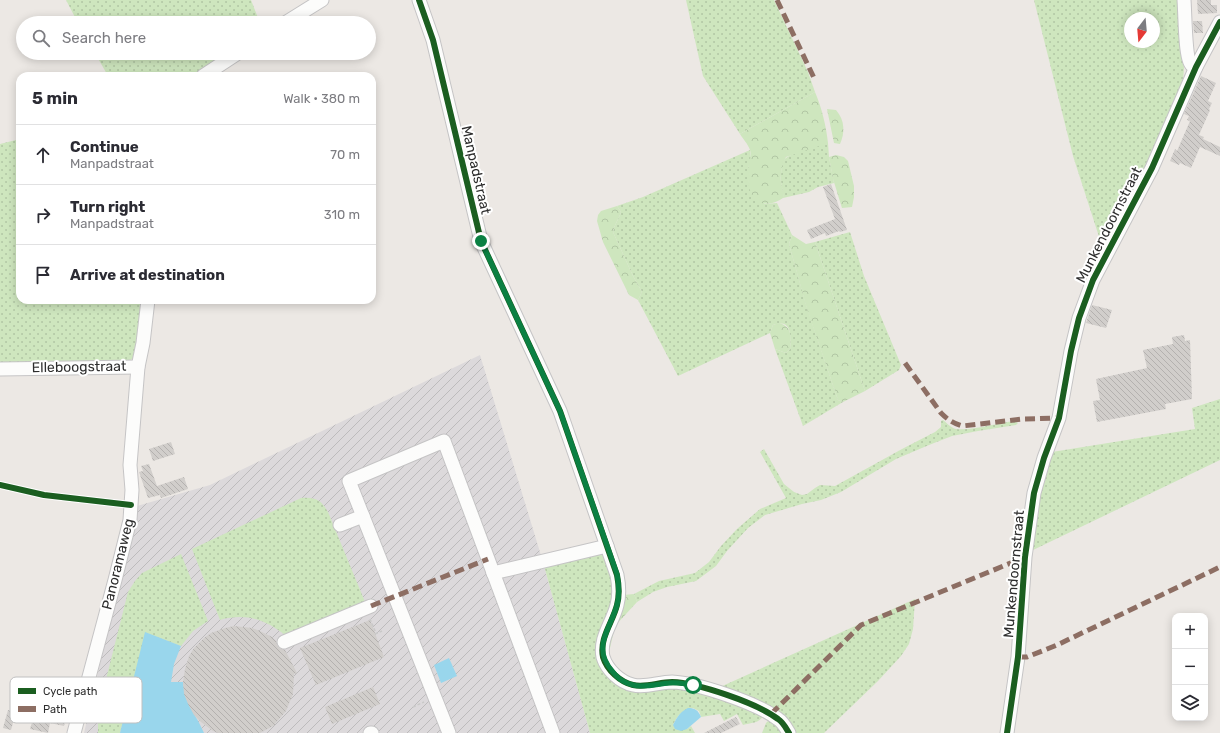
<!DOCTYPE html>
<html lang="en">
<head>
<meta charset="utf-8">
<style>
	body { margin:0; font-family:Rubik,sans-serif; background:#f2f2f3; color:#2b2b33 }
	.controls { position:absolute; right:12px; bottom:12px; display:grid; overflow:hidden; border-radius:8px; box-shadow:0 2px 10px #0003 }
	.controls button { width:36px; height:36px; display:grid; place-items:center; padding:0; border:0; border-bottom:1px solid #e1e1e2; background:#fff; color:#2b2b33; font:20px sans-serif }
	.compass { position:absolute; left:1124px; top:12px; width:36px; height:36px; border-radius:50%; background:#fff; box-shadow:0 2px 10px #0003; rotate:196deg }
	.stop { position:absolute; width:12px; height:12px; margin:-9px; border:3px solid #0b8043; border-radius:50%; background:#fff }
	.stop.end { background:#0b8043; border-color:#fff; box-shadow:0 1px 4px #0008 }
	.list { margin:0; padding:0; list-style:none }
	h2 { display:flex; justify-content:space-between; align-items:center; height:52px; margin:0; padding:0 16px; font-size:17px }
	h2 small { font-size:13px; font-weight:400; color:#7c7c81 }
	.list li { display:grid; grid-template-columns:26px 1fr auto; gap:12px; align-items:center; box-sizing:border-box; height:60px; padding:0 16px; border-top:1px solid #e1e1e2 }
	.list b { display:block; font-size:15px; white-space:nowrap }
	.list p { margin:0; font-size:13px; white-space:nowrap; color:#7c7c81 }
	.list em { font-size:13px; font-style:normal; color:#7c7c81 }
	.icon { flex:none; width:22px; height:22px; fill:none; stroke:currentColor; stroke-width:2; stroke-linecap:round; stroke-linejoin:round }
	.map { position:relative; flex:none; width:1220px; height:733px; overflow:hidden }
	.search { position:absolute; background:#fff; box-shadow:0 2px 10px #0003; left:16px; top:16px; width:360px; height:44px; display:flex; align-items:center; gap:10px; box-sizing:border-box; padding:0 14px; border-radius:22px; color:#7c7c81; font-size:15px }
	.panel { position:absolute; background:#fff; box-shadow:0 2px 10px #0003; left:16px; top:72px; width:360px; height:232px; border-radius:12px }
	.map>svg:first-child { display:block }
	.industrial { fill:url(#industrial-furrows) }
	.grass { fill:url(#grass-dots); fill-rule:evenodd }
	.forest { fill:url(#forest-crowns) }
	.water { fill:#99d6ec }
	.building { fill:url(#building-back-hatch) }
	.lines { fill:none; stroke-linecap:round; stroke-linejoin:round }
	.minor-casing { stroke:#c5c4c5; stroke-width:15 }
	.path { stroke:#c9c9c8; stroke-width:1.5; stroke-dasharray:3 2; stroke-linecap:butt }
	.minor { stroke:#fcfcfb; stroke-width:13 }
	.quiet { stroke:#8d6e63; stroke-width:5; stroke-dasharray:10 5; stroke-linecap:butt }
	.cycleway-casing { stroke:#fff; stroke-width:8 }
	.cycleway { stroke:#1b5e20; stroke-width:6 }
	.route { stroke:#0b8043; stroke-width:5 }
	.labels { text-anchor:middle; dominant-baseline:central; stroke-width:4; stroke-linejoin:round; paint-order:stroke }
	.street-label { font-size:14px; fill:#2e2e2e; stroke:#fff }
	.key { fill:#fff; stroke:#c0c0c0; stroke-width:1 }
	.key-label { font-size:11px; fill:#2e2e2e }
</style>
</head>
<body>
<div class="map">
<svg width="1220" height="733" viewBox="0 0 1220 733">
	<defs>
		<pattern id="industrial-furrows" width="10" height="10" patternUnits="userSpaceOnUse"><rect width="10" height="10" fill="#dcd9db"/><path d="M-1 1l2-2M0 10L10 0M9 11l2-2" fill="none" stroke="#bdbbbc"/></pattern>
		<pattern id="grass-dots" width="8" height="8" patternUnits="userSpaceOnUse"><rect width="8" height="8" fill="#cee6be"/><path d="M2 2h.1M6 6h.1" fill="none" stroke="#b1c6a4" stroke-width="1.8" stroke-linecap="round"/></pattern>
		<pattern id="forest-crowns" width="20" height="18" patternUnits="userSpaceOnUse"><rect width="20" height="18" fill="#cee6be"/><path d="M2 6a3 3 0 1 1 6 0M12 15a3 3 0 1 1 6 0" fill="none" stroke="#b1c6a4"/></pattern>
		<pattern id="building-back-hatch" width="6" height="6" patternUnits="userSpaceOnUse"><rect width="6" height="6" fill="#d1cecb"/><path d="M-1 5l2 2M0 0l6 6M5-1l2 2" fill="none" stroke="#b4b1af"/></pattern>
	</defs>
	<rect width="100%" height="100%" fill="#ece8e4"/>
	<path class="industrial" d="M480,355L543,562L590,733H84L137,506L210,485Z"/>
	<g class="grass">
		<path d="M66,0H251L260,23H78Z"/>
		<path d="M686,0H774L808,72L815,92L740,134L703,76Z"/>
		<path d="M1034,0H1179L1184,68L1183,81L1148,165L1103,249L1073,156ZM1130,18H1154V42H1130Z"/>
		<path d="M95,53H233L199,76H108Z"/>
		<path d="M20,139V300H143L137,357L130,360L110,362L0,365V144Z"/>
		<path d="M823,143H828L829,157L834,183L818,187L809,192L783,198C784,192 781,187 781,180C781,174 781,164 785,159C789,154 816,146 823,143Z"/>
		<path d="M750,150L751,160L748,168V179L753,196L765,204L777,203L792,235L789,244L807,308L838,400L843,402L803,426L775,349L786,353L790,349C791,336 792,318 773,325L770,333L678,376L638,300L642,292L633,276L613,232C614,225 619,219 621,212L617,206L643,197Z"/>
		<path d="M850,232L864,276L901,365L899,370L865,391L815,242Z"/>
		<path d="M1220,399V460L1031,551L1039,489L1052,452L1195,429L1192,408Z"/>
		<path d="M943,420C947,423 951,428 956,429C969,431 1000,423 1014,421L1018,423L1016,425L978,431L952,436L929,445L896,459L841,492L821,500L802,504L765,515L748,528L727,551L716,566L696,581L667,587L653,592L637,602L634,594L659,581L695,573L709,562L721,546L737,529L760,509L786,498L760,452L764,449L784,484L794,492L802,495L807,494L815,488L820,485L835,486L902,449L935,432L941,427V421Z"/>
		<path d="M301,498C316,497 321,500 328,512L365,602L285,635C265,619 245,613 220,620L192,549Z"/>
		<path d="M604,547L617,592L600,641L621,684L670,686L719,696L763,716C760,723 750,723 743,725L737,714L724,721L720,714L701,717L699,711L693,708C682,711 678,714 673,725L687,729L691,726L695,733H590L543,562Z"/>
		<path d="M181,554L208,621L193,631L181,646L146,633L120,733H98V723H96V719L128,592L135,581L142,573Z"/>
		<path d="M915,599L913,629L909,644L901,656L878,681L824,733H796L784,717L718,688Z"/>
		<path d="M771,718L786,733H762L766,723Z"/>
	</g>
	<g class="forest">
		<path d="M815,92C822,109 826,125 828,143L786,157C782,164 780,174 781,182C782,188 784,192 783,198C777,202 770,205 762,203C749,201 747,180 748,168C749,162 752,156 750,150C748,144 743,139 740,134Z"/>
		<path d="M827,109L836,110C845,120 845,133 840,144L834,143Z"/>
		<path d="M836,155L844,157L848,161L854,186V197L852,207L842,208L833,179L829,157Z"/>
		<path d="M617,206L621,212C619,219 614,225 613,232L633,276L642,292L638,300L629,295L603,242L597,221L598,215L601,211Z"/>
		<path d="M792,235L806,244L815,242L865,391L843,402L838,400L807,309L789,244Z"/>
		<path d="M779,323C793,327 791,338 790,349L786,353L775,349L770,333L773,325Z"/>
		<path d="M634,594L637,602L615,626L610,648L606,647L623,595Z"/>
	</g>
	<g class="water">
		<path d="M145,632L181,646L174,664L171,682H183C185,704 196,714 204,733H120Z"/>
		<path d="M449,658L457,676L441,683L434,665Z"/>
		<path d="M688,708C695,708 698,710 701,717L687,729L681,731L675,729L673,725C677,717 680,712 688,708Z"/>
	</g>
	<g class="building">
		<path d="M1197,0H1211V5H1217V13L1198,14Z"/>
		<path d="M1193,21H1202L1203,33H1194Z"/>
		<path d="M1201,76L1216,83L1208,101L1212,103L1209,109L1210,110L1199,135L1204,137L1203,139L1220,147V156L1200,147L1191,168L1180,163L1179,165L1170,161L1175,149L1177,151L1190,121L1187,120L1189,116L1184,114Z"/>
		<path d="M831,184L847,230L840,232L839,231L826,236L825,233L811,239L807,230L835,219L823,187Z"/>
		<path d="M1092,305L1112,310L1106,328L1086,323Z"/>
		<path d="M1184,335L1185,341L1190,340L1192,399L1165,404L1166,409L1097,422L1093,401L1100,400L1096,379L1147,368L1143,350L1173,344L1172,337Z"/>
		<path d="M171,442L175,454L153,461L149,449Z"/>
		<path d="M149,464L157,486L184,477L188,489L161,498L160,495L148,498L139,472L143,471L141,466Z"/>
		<path d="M370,620L384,657L316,685L300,648Z"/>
		<path d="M234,626L252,628L260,631L272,637L276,641L277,645L279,648L285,650L297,673L294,674L293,694L286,711L275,724V725L260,733H218L213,731L201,722L194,715L188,704L184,694L183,682L185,669L189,656L194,648L204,638L211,633L225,628Z"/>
		<path d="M373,687L380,704L332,724L325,707Z"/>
		<path d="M44,699L59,701L58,706L68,708L64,726L50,723L48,733L30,729L37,706L42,708Z"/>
		<path d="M8,710L16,712L11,730L3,728Z"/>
		<path d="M736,717L740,724L721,733H704Z"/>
	</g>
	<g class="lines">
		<g class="minor-casing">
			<g id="minor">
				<path d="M419,0L433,40L481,241L560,411L617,575C619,585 620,594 617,605C613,622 599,638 603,657C607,670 620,682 633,685C646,688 659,682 672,682C698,683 757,703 778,719C783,722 786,728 789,733"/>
				<path d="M1184,0C1185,11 1185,58 1191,64C1192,66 1194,66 1196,67"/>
				<path d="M285,23L322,0"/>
				<path d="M203,76L238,53"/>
				<path d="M0,369L138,367"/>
				<path d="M340,525L363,516"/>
				<path d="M493,573L607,546"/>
				<path d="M284,642L371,606"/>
				<path d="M74,733L115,580L130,520L132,490L130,465L138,367L143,343L148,300"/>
				<path d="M370,733H372"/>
				<path d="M449,733L349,481L444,441L553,733"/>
				<path d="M1007,733L1018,657L1025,557L1034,493L1044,458L1059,418L1071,351L1079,318L1093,280L1152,168L1196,67L1220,22"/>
			</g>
		</g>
		<g class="path">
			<path d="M370,619L376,633"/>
			<path d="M375,634L382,631"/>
			<path d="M413,707L424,702"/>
		</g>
		<use href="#minor" class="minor"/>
		<g class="quiet">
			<path d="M777,0L815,80"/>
			<path d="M905,363L941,413C948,420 953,423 962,426L1023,419L1059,418"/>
			<path d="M371,606L488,559"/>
			<path d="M1018,657H1027L1057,645L1220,567"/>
			<path d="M771,714L861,625L1025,557"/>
		</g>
		<g class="cycleway-casing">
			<g id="cycleway">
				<path d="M419,0L433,40L481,241L560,411L617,575C619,585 620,594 617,605C613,622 599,638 603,657C607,670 620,682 633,685C646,688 659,682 672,682C698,683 757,703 778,719C783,722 786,728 789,733"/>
				<path d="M0,485L44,495L131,505"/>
				<path d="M1007,733L1018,657L1025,557L1034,493L1044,458L1059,418L1071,351L1079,318L1093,280L1152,168L1196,67L1220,22"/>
			</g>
		</g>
		<use href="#cycleway" class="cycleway"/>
	</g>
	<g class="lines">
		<path class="route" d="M481,241L560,411L617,574C619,585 620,594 617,605C610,630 591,647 613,672C618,679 624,683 633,685C645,688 657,684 669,683C677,682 685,684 693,685"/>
	</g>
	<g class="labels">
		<g class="street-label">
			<text transform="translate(476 170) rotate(77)">Manpadstraat</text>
			<text transform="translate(1109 225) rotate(-63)">Munkendoornstraat</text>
			<text transform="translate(79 367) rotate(-1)">Elleboogstraat</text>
			<text transform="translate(118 564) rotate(-76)">Panoramaweg</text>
			<text transform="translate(1014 574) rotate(-85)">Munkendoornstraat</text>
		</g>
	</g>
	<rect x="10" y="677" width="132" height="46" rx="6" class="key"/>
	<rect x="18" y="688" width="18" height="6" fill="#1b5e20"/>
	<rect x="18" y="706" width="18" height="6" fill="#8d6e63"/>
	<g class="key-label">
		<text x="43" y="695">Cycle path</text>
		<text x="43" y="713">Path</text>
	</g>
</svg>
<div class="controls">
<button>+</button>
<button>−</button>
<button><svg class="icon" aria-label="layers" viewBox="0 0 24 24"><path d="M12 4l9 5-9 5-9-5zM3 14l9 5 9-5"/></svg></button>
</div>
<svg class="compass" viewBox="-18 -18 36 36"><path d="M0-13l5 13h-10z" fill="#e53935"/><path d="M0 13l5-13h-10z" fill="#7c7c81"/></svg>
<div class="stop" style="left:693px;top:685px"></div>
<div class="stop end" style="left:481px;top:241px"></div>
<div class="search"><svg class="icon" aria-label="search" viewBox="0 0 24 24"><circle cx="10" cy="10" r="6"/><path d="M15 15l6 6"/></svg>Search here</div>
<section class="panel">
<h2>5 min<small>Walk · 380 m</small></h2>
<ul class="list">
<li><svg class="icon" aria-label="ahead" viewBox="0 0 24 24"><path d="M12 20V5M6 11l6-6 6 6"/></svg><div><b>Continue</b><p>Manpadstraat</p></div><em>70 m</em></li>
<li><svg class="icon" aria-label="right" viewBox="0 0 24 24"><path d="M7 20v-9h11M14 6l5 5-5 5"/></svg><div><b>Turn right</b><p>Manpadstraat</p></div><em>310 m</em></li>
<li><svg class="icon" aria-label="arrive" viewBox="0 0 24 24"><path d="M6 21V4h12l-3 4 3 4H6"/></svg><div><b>Arrive at destination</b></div></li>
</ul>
</section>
</div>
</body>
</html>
